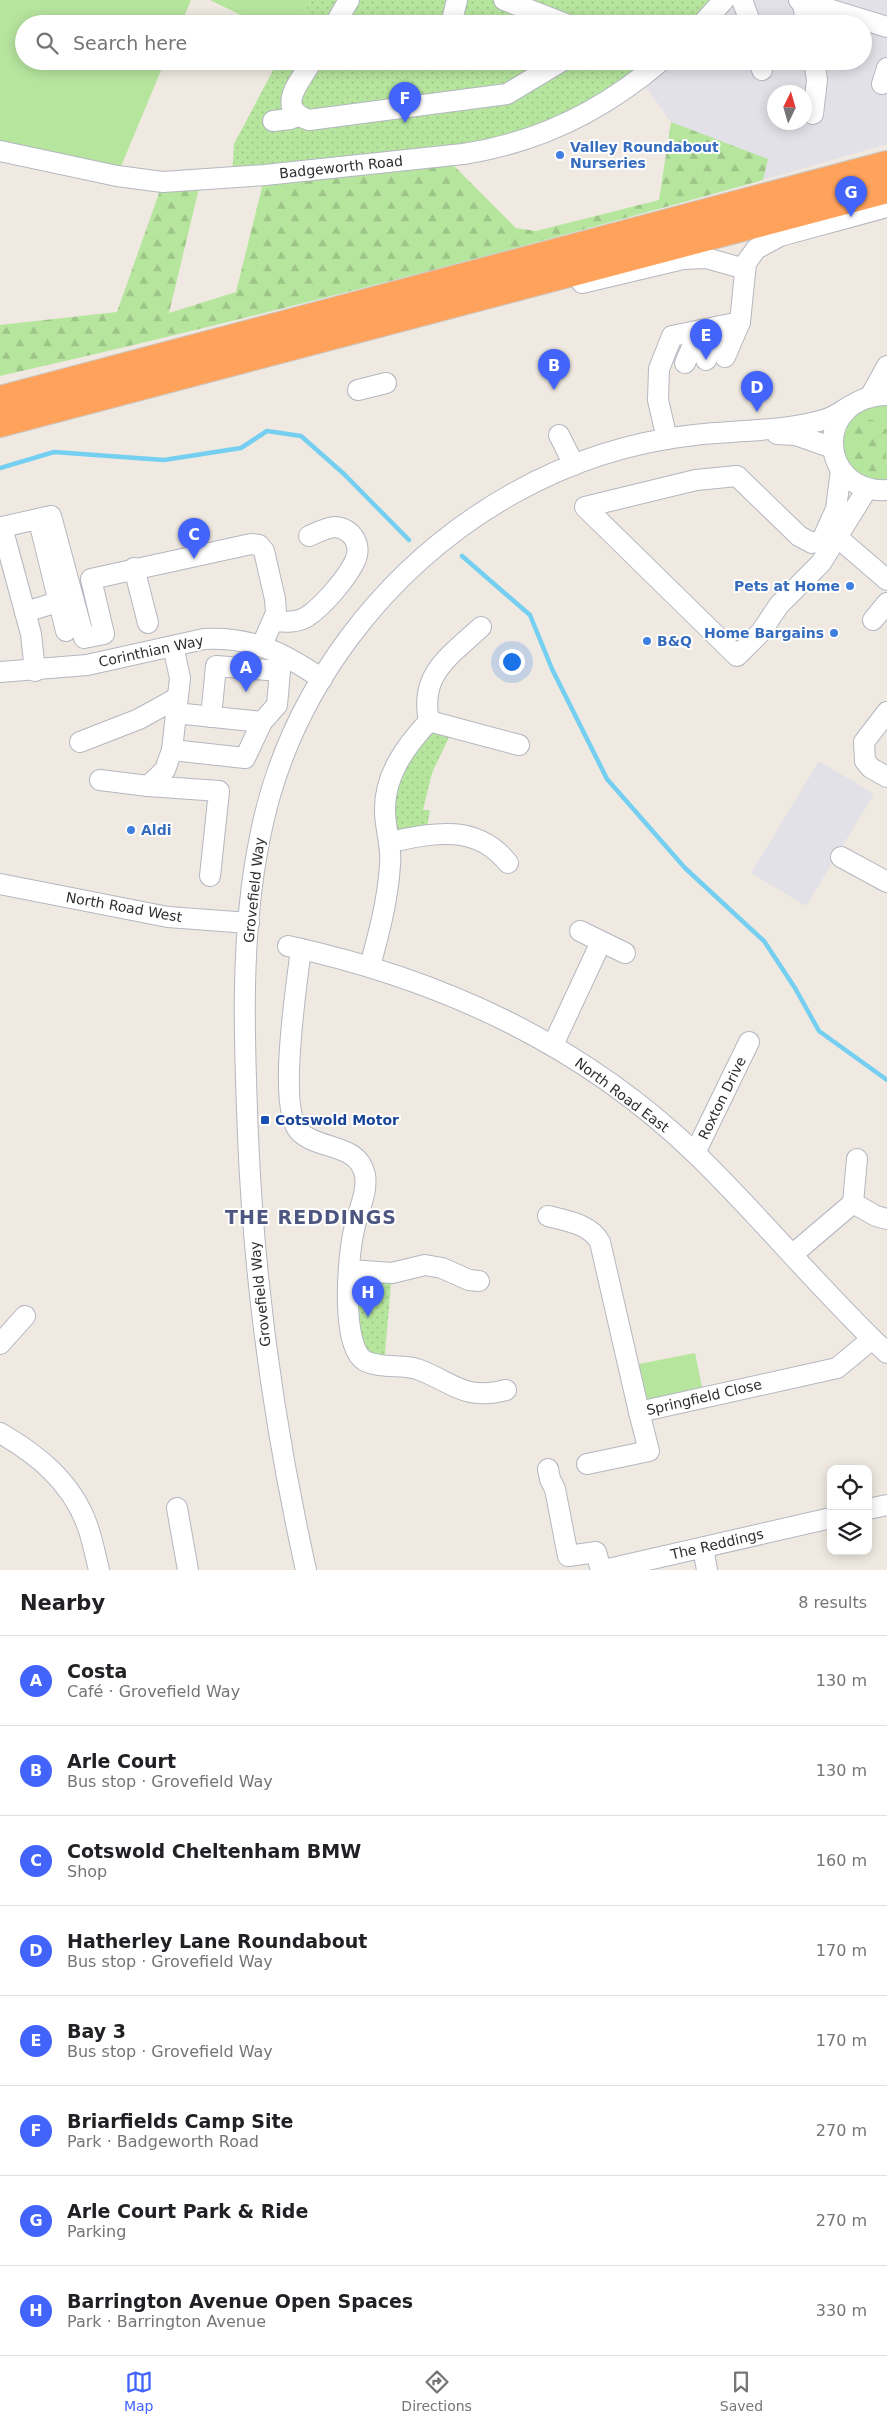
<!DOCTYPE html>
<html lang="en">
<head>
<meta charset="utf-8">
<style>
	:root { --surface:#fff; --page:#f6f6f6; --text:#202124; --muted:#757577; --line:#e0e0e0; --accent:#4264fb }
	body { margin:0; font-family:"DejaVu Sans",sans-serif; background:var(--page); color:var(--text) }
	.controls { position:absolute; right:15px; bottom:15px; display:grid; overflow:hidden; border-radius:10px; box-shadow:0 2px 12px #0003 }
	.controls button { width:45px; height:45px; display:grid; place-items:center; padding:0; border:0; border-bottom:1px solid var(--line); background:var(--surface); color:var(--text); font:25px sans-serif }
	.compass { position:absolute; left:767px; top:85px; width:45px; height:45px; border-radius:50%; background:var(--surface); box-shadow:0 2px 12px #0003; rotate:5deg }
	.you { position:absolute; left:511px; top:661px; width:18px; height:18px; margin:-12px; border:4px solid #fff; border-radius:50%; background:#1a73e8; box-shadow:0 0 0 8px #1a73e833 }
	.badge { display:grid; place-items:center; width:32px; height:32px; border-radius:50%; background:var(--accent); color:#fff; font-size:16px; font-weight:700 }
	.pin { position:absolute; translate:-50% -41px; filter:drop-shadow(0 1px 2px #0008) }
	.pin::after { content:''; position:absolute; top:26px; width:18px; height:15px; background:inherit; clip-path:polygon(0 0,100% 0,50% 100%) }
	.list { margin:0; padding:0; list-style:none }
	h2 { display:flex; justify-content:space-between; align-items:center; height:65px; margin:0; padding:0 20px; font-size:21px }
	h2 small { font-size:16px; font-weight:400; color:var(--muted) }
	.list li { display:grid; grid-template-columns:32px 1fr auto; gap:15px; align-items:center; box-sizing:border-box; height:90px; padding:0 20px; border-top:1px solid var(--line) }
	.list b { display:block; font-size:19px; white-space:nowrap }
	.list p { margin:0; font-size:16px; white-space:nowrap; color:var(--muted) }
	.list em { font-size:16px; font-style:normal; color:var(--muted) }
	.icon { flex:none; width:28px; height:28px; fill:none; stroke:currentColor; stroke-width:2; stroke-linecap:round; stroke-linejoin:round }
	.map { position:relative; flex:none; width:887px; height:1570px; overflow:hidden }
	.search { position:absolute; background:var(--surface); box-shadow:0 2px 12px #0003; left:15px; right:15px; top:15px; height:55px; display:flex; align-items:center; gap:12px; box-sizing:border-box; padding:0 18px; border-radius:28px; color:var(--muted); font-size:19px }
	.sheet { height:785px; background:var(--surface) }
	nav { display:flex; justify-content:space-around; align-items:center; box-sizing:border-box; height:70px; border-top:1px solid var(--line); background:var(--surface); font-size:14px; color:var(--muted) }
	nav a { display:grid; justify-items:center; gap:2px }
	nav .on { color:var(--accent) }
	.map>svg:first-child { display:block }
	.industrial { fill:#e3e1e8; fill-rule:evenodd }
	.grass { fill:#b6e59e }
	.forest { fill:url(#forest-firs) }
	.park { fill:url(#park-dots) }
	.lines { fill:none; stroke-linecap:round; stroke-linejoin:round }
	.stream { stroke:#75cff0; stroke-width:4.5 }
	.minor-casing { stroke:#b4b7c1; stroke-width:22 }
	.highway-casing { stroke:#c9c9c9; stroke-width:30 }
	.minor { stroke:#fff; stroke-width:20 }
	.highway { stroke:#ffa35c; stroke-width:28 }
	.shop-dot { fill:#3f7fe0; stroke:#fff; stroke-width:2 }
	.transit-dot { fill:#1a4fb4; stroke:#fff; stroke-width:2 }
	.labels { text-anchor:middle; stroke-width:4; stroke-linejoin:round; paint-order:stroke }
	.shop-label { font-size:14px; font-weight:bold; fill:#366cbe; stroke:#fff; text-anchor:start }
	.street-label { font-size:14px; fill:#2e2e2e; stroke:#fff }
	.transit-label { font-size:14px; font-weight:bold; fill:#164399; stroke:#fff; text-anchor:start }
	.district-label { font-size:19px; font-weight:bold; letter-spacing:1px; fill:#4d5680; stroke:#fff }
</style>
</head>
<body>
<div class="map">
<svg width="887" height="1570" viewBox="0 0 887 1570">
	<defs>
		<pattern id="forest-firs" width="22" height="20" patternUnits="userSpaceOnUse" patternTransform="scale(1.25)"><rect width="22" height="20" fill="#b6e59e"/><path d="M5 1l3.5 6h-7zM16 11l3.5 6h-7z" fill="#9dc588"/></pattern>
		<pattern id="park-dots" width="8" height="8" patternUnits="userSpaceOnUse" patternTransform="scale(1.25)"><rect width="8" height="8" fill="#b6e59e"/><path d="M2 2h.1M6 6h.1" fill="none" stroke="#9dc588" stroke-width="1.8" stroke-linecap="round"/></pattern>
	</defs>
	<rect width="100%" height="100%" fill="#efe9e1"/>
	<g class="industrial">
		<path d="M724,0H887V144L763,180L767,159L671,122L640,79L661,61H863V24H702ZM774,92H804V122H774Z"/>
		<path d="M819,761L874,794L806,906L751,873Z"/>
	</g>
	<g class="grass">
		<path d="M0,0H191L181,24H24V61H165L117,176L0,151Z"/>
		<path d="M210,0H311L298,24H259Z"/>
		<path d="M887,404V483L855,475C834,445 835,437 858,409Z"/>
		<path d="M695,1353L704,1397L639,1412L629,1366Z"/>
	</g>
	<g class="forest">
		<path d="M671,122L768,159L763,180C510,251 256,318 0,376V325L117,312L163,182L201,180L169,313L236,292L265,175L444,156L516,228L536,231L659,200Z"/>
		<path d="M869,419L875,421L880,429H887L885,477C878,477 872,477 866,471V463L850,461L848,450L853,448L854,443L851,437V429L856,426L862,427Z"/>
	</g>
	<g class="park">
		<path d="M311,0H724L702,24H298Z"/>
		<path d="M278,61H661L542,135L232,178L234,144Z"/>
		<path d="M429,721L453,729L432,773L423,810H430L426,834L388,832L386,793Z"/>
		<path d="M350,1270L392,1273L384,1365L362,1359Z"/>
	</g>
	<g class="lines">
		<g class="stream">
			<path d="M0,468L54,452L164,460L241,448L267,431L301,436L344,474L409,540"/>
			<path d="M462,556L530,615L552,669L607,779L685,868L764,941L795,988L819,1031L887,1080"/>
		</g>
		<g class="minor-casing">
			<g id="minor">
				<path d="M504,0L566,24"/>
				<path d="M742,0L751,24"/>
				<path d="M799,0L887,27"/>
				<path d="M802,1L807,24"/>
				<path d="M335,24L349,0"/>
				<path d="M451,24L457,0"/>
				<path d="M702,24L724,0"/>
				<path d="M312,61C300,82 274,108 309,120L507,94L562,61"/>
				<path d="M760,61L762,70"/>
				<path d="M882,84L887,68"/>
				<path d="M813,114L817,80L814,61"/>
				<path d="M273,121L290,119L297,116"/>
				<path d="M0,151L117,176L163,182L265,175L463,154C537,143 604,110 661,61"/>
				<path d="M582,283L683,259L706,258L745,269"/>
				<path d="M725,357L740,322L746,263L756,249L780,236L887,207"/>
				<path d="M706,360L721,326"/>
				<path d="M685,363L699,331"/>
				<path d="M358,390L386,383"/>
				<path d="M871,395L887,366"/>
				<path d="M887,395C811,397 819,494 887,490"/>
				<path d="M777,434L796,435L833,448"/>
				<path d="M559,435L574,465"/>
				<path d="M667,439L658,400L659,369L672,336L740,322"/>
				<path d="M841,470L836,509L822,540L812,543L799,536L737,476L696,480L585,507L737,656L761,632L779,605L821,563L867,489"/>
				<path d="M39,521L66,631"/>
				<path d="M837,537L887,580"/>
				<path d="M134,568L148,623"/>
				<path d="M25,612L58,602"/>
				<path d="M873,620L887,603"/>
				<path d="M274,621C285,622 298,623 308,616C323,606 347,578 355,561C362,545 353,529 335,527C328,527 316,533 309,536"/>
				<path d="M173,646L180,678L172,750L165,770L148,786L219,791L210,876"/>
				<path d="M35,671L31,634L2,527L51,516L84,638L104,634L91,579L251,544L259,545L264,551L275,599L276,613L262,645"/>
				<path d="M0,672L87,665L204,639C251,636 284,653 322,679"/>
				<path d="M887,712L864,742L865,761L871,768L887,777"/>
				<path d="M175,713L262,722"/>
				<path d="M429,721C419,674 450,656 481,627"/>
				<path d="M429,721L519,745"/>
				<path d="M80,742L139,719L177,698"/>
				<path d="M172,750L245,758L262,722L277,705L280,671L216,666L211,717"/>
				<path d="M100,780L148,786"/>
				<path d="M390,842C434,833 476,823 508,863"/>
				<path d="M841,857L887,882"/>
				<path d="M0,884L168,917L249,923"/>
				<path d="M580,931L625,953"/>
				<path d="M288,946C440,979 582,1044 696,1154C762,1218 820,1290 887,1353"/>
				<path d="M301,949C297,983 277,1107 299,1131C318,1151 358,1142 365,1175C368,1193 357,1213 354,1230C348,1255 340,1347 365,1361C381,1369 401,1364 417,1369C453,1382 463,1401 506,1390"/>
				<path d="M370,966C379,933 388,899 390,865C392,846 385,829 385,811C384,775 406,746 429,721"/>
				<path d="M553,1045L601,942"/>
				<path d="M695,1153L749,1042"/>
				<path d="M853,1203L876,1216L887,1219"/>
				<path d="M548,1216C567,1221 590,1224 600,1242L639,1412L837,1368L872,1339"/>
				<path d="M793,1254L853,1203L857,1159"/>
				<path d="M350,1270L392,1273L425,1265L442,1268L469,1280L479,1281"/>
				<path d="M0,1344L25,1316"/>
				<path d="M0,1433C37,1454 70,1481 86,1522C92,1537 95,1554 99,1570"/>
				<path d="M587,1464L649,1451L639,1412"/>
				<path d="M548,1469L550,1479L555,1489L568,1556L596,1552L601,1570"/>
				<path d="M177,1508L188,1570"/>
				<path d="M868,1509L887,1505"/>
				<path d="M703,1548L707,1570"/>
				<path d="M306,1570C274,1427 254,1282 248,1136C244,1037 240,934 260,837C288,692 385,566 512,494C567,463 630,442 694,435C736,430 781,432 823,420C833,418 842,411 850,406"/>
				<path d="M604,1570L831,1518"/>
			</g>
		</g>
		<g class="highway-casing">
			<g id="highway">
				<path d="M0,400L887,165"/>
				<path d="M0,423L887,189"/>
			</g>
		</g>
		<use href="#minor" class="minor"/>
		<use href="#highway" class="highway"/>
	</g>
	<g class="shop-dot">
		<circle cx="560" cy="155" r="5"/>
		<circle cx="850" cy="586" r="5"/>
		<circle cx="834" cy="633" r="5"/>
		<circle cx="647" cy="641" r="5"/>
		<circle cx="131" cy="830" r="5"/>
	</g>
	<rect class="transit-dot" x="260" y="1115" width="10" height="10" rx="2.5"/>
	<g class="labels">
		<g class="shop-label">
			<text x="570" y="152">Valley Roundabout<tspan x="570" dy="16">Nurseries</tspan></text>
			<text x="840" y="591" text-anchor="end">Pets at Home</text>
			<text x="824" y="638" text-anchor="end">Home Bargains</text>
			<text x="657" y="646">B&amp;Q</text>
			<text x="141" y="835">Aldi</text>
		</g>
		<g class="street-label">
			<text transform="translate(341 167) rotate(-6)" y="5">Badgeworth Road</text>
			<text transform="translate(151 651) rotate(-12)" y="5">Corinthian Way</text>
			<text transform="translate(254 890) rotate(-84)" y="5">Grovefield Way</text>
			<text transform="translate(124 907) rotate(10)" y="5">North Road West</text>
			<text transform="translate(622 1095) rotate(37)" y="5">North Road East</text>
			<text transform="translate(722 1098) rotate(-64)" y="5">Roxton Drive</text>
			<text transform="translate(260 1294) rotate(-96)" y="5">Grovefield Way</text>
			<text transform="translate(704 1397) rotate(-13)" y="5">Springfield Close</text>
			<text transform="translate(717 1544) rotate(-13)" y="5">The Reddings</text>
		</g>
		<g class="transit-label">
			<text x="275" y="1125">Cotswold Motor</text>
		</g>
		<g class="district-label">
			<text x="311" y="1224">THE REDDINGS</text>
		</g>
	</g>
</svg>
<div class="controls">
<button><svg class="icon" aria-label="locate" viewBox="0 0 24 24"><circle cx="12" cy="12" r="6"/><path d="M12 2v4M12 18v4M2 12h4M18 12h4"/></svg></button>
<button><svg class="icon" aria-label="layers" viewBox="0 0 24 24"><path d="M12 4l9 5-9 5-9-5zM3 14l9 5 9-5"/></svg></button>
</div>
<svg class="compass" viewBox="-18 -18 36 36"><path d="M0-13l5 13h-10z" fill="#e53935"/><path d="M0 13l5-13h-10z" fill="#757577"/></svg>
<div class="you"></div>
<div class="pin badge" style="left:246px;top:692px">A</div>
<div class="pin badge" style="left:554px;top:390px">B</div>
<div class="pin badge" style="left:194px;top:559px">C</div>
<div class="pin badge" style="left:757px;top:412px">D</div>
<div class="pin badge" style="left:706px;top:360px">E</div>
<div class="pin badge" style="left:405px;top:123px">F</div>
<div class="pin badge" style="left:851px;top:217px">G</div>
<div class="pin badge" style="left:368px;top:1317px">H</div>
<div class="search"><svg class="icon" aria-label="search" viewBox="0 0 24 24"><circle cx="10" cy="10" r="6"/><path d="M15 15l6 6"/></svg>Search here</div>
</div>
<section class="sheet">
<h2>Nearby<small>8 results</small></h2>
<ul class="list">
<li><span class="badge">A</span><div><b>Costa</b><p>Café · Grovefield Way</p></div><em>130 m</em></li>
<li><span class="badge">B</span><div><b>Arle Court</b><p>Bus stop · Grovefield Way</p></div><em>130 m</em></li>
<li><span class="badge">C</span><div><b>Cotswold Cheltenham BMW</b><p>Shop</p></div><em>160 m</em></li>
<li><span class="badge">D</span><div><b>Hatherley Lane Roundabout</b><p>Bus stop · Grovefield Way</p></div><em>170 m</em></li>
<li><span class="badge">E</span><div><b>Bay 3</b><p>Bus stop · Grovefield Way</p></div><em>170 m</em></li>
<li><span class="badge">F</span><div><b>Briarfields Camp Site</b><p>Park · Badgeworth Road</p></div><em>270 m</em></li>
<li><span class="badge">G</span><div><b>Arle Court Park &amp; Ride</b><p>Parking</p></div><em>270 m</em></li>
<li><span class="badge">H</span><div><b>Barrington Avenue Open Spaces</b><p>Park · Barrington Avenue</p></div><em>330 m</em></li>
</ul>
</section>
<nav>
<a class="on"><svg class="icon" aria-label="map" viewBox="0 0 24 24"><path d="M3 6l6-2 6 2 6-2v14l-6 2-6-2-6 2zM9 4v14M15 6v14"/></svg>Map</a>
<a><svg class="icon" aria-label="directions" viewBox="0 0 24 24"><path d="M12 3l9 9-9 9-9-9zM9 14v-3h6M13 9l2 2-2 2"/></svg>Directions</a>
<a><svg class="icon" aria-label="saved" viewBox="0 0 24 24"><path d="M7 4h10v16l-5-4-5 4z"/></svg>Saved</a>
</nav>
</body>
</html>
